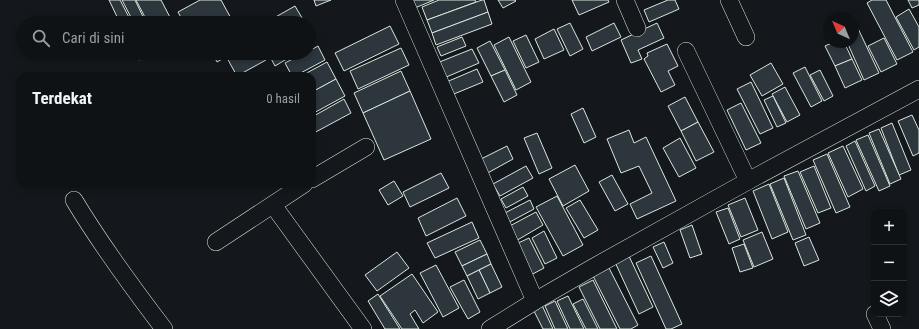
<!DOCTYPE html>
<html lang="id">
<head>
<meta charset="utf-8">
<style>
	:root { --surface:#0f1215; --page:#181b1e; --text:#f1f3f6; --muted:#9b9ea0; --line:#2f3234 }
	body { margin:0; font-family:"Roboto Condensed",sans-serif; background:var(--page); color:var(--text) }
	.controls { position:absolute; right:12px; bottom:12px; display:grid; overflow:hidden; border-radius:8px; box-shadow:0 2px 6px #0003 }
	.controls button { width:36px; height:36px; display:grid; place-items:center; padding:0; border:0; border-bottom:1px solid var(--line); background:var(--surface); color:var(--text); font:20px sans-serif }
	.compass { position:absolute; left:823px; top:12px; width:36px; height:36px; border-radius:50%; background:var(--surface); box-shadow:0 2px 6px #0003; rotate:316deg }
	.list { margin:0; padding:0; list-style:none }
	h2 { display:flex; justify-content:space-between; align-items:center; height:52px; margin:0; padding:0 16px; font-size:17px }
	h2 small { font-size:13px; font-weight:400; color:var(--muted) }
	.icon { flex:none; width:22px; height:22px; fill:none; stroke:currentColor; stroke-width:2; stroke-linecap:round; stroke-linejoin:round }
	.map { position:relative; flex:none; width:919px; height:329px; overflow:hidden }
	.search { position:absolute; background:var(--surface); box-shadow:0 2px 6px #0003; left:16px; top:16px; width:300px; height:44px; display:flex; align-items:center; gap:10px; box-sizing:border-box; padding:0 14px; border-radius:22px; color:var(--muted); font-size:15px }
	.panel { position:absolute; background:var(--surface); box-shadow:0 2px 6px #0003; left:16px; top:72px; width:300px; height:116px; border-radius:12px }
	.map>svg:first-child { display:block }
	.building { fill:#2c363c; stroke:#d8e6dc }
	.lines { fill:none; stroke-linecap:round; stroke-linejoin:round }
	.minor-casing { stroke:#d8e6dc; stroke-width:18 }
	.minor { stroke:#14181c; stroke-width:17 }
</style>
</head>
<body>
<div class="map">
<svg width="919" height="329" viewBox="0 0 919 329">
	<rect width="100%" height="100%" fill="#14181c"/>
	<g class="building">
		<path d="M109,0H120L132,23H120Z"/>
		<path d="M122,0H135L146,23H134Z"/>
		<path d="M136,0H161L173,23H148Z"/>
		<path d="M200,0H221L233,22L184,23L178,12Z"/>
		<path d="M314,0H331L316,6Z"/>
		<path d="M406,0H434L410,10Z"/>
		<path d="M439,0H475L476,2L427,20L422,7Z"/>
		<path d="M482,0H484L488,12L432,33L427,20Z"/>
		<path d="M498,0H515L516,1L503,8Z"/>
		<path d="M572,0H608L609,2L579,15Z"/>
		<path d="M668,0H675L679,9L649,22L644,10Z"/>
		<path d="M872,0H886L913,52L897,60L867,3Z"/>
		<path d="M908,0H919V5L912,8Z"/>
		<path d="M295,6L305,23H265Z"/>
		<path d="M909,9L919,27V47L914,50L896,17Z"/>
		<path d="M488,12L492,24L436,45L432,33Z"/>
		<path d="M855,22L879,73L864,80L847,42H853V23Z"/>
		<path d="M570,23L583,49L570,56L557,29Z"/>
		<path d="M614,23L621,37L592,51L586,37Z"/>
		<path d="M657,23L664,38L638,50L642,59L631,63L621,40Z"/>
		<path d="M390,26L399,44L344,71L335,53Z"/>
		<path d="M554,29L564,50L544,59L535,39Z"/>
		<path d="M309,32L315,43L309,46Z"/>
		<path d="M526,35L539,62L526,68L513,41Z"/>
		<path d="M462,37L466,46L441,56L437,47Z"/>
		<path d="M509,37L531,82L516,90L494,45Z"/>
		<path d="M884,38L897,64L881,72L868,46Z"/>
		<path d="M490,41L505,70L491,76L477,48Z"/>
		<path d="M834,42H844L852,59L835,66L825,46Z"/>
		<path d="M667,44L678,66L668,71L675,85L661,92L644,59L648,56L647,53Z"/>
		<path d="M318,46L325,60L295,76H292L285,63L304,53H309V51Z"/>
		<path d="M401,48L409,65L358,89L350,71Z"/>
		<path d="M472,49L479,63L444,78L437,63Z"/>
		<path d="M136,53H154L139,60Z"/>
		<path d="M212,53H233L217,62Z"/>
		<path d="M236,53H262L266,60L237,76L227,58Z"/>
		<path d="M268,53H297L275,66Z"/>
		<path d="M852,59L862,80L845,88L835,66Z"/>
		<path d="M327,62L336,79L312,92V76H301Z"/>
		<path d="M771,63L783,84L762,96L750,75Z"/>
		<path d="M805,67L822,101L811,107L793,73Z"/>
		<path d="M477,69L483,82L449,96L444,83Z"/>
		<path d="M505,70L517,95L504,102L491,76Z"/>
		<path d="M820,70L833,96L824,101L810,75Z"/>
		<path d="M401,71L410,91L363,113L354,93Z"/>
		<path d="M336,79L345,96L312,114V92Z"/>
		<path d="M751,82L773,128L760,134L737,89Z"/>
		<path d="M785,87L800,115L787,122L772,94Z"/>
		<path d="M410,91L431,139L384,160L363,113Z"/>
		<path d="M773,96L786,123L777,127L764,100Z"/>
		<path d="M685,97L698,122L681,131L668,106Z"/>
		<path d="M344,99L351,113L312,134V117Z"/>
		<path d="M741,103L761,143L746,150L727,110Z"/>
		<path d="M583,108L596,137L584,143L571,114Z"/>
		<path d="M912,115L919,130V153L913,156L898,121Z"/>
		<path d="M698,122L714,152L696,161L681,131Z"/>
		<path d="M892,123L911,170L899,175L881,128Z"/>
		<path d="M879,129L901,179L890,184L869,133Z"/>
		<path d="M629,130L634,143L646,137L676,201L637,219L630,204L652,193L639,166L621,173L607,139Z"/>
		<path d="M537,133L552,168L539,174L524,138Z"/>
		<path d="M868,135L890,186L879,191L856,140Z"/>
		<path d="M680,138L696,168L679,177L663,148Z"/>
		<path d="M855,141L875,186L866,191L846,146Z"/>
		<path d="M507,146L513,159L484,175L477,161Z"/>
		<path d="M843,146L863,189L848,197L828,153Z"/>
		<path d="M827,154L850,207L836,213L813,160Z"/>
		<path d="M575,165L589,191L563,206L549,179Z"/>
		<path d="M526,166L533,178L500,196L493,184Z"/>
		<path d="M814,166L831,208L818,213L800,172Z"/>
		<path d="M798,171L820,223L806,229L784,176Z"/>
		<path d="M441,173L449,188L410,207L403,192Z"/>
		<path d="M612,175L628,204L615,211L599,182Z"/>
		<path d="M784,178L806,235L793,240L770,184Z"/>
		<path d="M394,181L403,196L388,205L379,190Z"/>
		<path d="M769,184L788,232L772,239L753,191Z"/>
		<path d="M523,187L528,196L506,208L501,199Z"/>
		<path d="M557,196L583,245L563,256L536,207Z"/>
		<path d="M457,198L466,216L426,236L418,218Z"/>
		<path d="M745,198L758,230L741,237L728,205Z"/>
		<path d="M530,200L534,209L506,224L501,215Z"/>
		<path d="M580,200L598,230L584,238L566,208Z"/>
		<path d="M728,208L740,239L729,244L716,212Z"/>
		<path d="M536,212L543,225L514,242L506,228Z"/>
		<path d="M472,222L479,238L435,258L427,243Z"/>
		<path d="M692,225L702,254L690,258L680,230Z"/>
		<path d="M544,231L557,258L545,264L532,238Z"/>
		<path d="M762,232L773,259L754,267L743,240Z"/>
		<path d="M809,237L819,260L804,266L795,243Z"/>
		<path d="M529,238L544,268L529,276L514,245Z"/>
		<path d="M480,240L487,254L462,266L455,252Z"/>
		<path d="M664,242L673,263L663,268L653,247Z"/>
		<path d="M744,244L753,268L740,272L732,248Z"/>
		<path d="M397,252L409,268L377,291L365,275Z"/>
		<path d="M487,254L491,264L467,276L462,266Z"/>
		<path d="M628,254L653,307L639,314L614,260Z"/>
		<path d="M651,256L682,324L671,329H666L636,263Z"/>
		<path d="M491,264L502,287L490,293L479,270Z"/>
		<path d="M436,265L459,308L443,317L420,273Z"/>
		<path d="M609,268L638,325L631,329H620L593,276Z"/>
		<path d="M479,270L490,293L478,299L467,276Z"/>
		<path d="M412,274L438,312L423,323L415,310L410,314L419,329H402L380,296Z"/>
		<path d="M464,280L480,312L468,319L450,287Z"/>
		<path d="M593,280L617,329H600L579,287Z"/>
		<path d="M378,294L400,329H385L368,301Z"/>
		<path d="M568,296L584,329H570L557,301Z"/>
		<path d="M583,299L598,329H586L573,304Z"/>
		<path d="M540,301L553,329H543L531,305Z"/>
		<path d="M555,301L568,329H555L545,306Z"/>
	</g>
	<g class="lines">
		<g class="minor-casing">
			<g id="minor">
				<path d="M404,0L535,301"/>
				<path d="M625,0L637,28"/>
				<path d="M729,0L746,37"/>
				<path d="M686,51L748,181"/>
				<path d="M312,179L366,147"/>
				<path d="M74,200C101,245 132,287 164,329"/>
				<path d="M273,205L363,329"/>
				<path d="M216,242L304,184"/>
				<path d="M875,314L882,329"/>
				<path d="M490,329L535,301L592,268L748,181L919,89"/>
			</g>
		</g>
		<use href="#minor" class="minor"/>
	</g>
</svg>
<div class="controls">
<button>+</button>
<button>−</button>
<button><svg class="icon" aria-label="layers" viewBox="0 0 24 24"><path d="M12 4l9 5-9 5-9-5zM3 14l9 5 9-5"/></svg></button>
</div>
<svg class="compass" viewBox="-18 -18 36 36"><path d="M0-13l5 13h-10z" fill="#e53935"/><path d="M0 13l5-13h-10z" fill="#9b9ea0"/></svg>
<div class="search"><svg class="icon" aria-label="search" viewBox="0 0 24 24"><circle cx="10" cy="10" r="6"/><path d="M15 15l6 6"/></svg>Cari di sini</div>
<section class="panel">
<h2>Terdekat<small>0 hasil</small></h2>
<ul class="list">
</ul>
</section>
</div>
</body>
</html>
